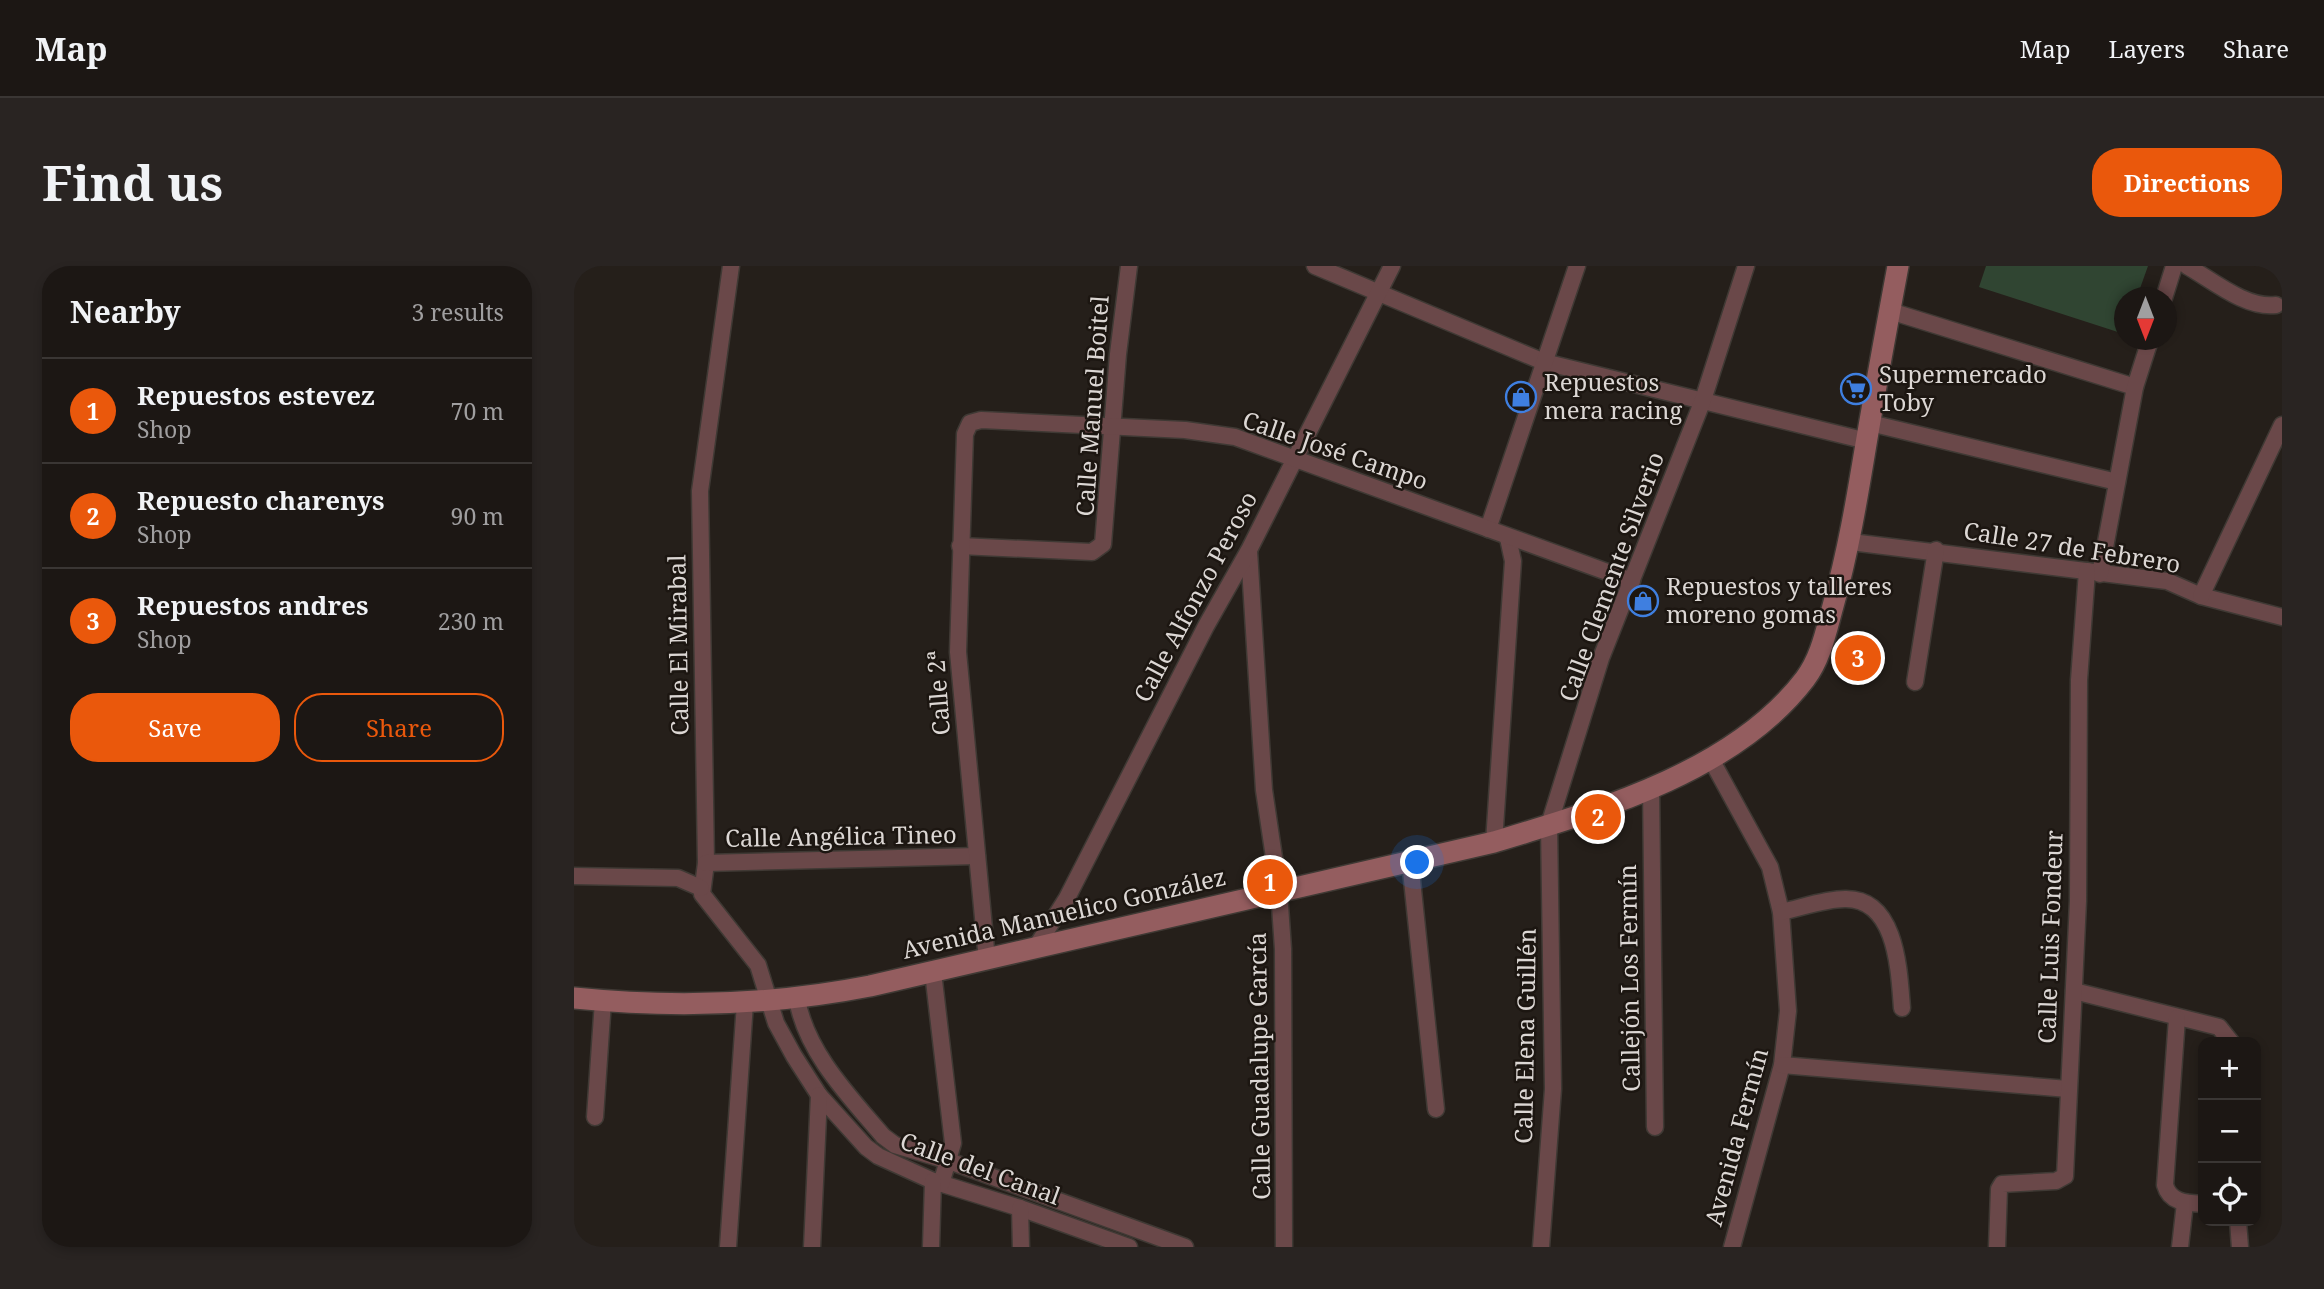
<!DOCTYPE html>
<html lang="en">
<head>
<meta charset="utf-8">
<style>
	:root { --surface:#1c1714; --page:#292422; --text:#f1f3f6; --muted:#a09fa0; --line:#3a3634; --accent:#ea580c }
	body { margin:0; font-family:"Noto Serif",serif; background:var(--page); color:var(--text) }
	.controls { position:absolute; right:21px; bottom:21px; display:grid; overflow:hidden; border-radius:14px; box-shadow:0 4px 10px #0003 }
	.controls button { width:63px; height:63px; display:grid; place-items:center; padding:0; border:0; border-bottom:2px solid var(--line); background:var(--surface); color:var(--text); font:35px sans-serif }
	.compass { position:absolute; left:1540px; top:21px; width:63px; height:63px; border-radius:50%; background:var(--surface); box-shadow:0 4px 10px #0003; rotate:180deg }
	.you { position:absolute; left:844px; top:597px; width:24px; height:24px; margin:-18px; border:5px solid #fff; border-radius:50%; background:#1a73e8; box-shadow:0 0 0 10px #1a73e833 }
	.badge { display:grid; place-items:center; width:46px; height:46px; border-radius:50%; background:var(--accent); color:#fff; font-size:23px; font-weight:700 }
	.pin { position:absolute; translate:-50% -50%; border:4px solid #fff; box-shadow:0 2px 7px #0006 }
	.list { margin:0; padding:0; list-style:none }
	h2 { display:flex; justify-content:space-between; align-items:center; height:91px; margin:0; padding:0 28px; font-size:30px }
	h2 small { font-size:23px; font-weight:400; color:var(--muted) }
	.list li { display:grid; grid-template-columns:46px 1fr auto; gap:21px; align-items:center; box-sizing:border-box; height:105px; padding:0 28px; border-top:2px solid var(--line) }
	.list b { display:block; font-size:26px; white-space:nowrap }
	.list p { margin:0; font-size:23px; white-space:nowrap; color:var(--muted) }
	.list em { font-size:23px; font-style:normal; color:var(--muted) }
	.actions { display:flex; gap:14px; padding:21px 28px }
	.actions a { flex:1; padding:16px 0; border:2px solid var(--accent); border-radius:28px; text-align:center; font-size:24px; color:var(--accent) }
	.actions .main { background:var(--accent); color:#fff }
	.icon { flex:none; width:38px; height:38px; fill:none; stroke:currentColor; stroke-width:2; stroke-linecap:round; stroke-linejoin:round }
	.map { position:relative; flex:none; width:1708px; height:981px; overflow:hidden; border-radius:28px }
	header { display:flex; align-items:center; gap:42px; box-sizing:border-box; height:98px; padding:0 35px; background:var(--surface); border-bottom:2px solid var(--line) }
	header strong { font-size:33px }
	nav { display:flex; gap:38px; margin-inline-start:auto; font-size:24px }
	.intro { display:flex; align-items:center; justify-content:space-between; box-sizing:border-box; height:168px; padding:0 42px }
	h1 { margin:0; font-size:49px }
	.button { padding:18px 32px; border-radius:28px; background:var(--accent); color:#fff; font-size:24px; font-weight:700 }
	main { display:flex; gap:42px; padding:0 42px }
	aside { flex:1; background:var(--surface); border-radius:28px; box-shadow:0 4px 10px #0003 }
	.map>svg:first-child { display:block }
	.green { fill:#304532 }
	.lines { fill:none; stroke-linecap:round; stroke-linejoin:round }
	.street-casing { stroke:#3f3934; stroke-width:19 }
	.secondary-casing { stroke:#3f3934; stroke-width:24 }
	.street { stroke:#6a4849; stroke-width:16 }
	.secondary { stroke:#945d5f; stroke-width:21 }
	.labels { text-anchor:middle; stroke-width:5; stroke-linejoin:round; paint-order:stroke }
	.poi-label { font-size:24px; fill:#dcd7d4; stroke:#1c1611; text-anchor:start }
	.street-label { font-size:24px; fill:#dcd7d4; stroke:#1c1611 }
</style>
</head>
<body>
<header>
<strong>Map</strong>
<nav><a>Map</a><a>Layers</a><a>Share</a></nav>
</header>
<div class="intro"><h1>Find us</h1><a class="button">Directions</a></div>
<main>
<aside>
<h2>Nearby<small>3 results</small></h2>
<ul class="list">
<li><span class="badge">1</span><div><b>Repuestos estevez</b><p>Shop</p></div><em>70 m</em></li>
<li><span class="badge">2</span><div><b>Repuesto charenys</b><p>Shop</p></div><em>90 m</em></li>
<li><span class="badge">3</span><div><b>Repuestos andres</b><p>Shop</p></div><em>230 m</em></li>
</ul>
<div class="actions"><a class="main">Save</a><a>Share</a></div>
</aside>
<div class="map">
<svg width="1708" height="981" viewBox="0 0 1708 981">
	<rect width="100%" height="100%" fill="#251f1a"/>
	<path class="green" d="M1412,0H1574L1563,31L1550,32V68L1405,21Z"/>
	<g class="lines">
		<g class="street-casing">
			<g id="street">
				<path d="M157,0L126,225L132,597L128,628L184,699L202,757L220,790L245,829L292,881L304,890L359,915L446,942L555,981"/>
				<path d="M741,0L970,96L1293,175"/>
				<path d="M1613,0C1638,14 1672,43 1702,39"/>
				<path d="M1590,32L1600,0"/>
				<path d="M1316,45L1561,121"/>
				<path d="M1296,157L1543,216"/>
				<path d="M914,263L1003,0"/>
				<path d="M1277,276L1593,315L1627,330L1708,351"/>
				<path d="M386,280L518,286L529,278L544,88L555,0"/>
				<path d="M675,285L690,524L705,625L709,683L710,981"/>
				<path d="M1526,308L1561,121L1576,74"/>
				<path d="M1627,330L1708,159"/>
				<path d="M1341,416L1362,284"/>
				<path d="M1138,495L1196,601L1207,646L1214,745L1208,799L1158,981"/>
				<path d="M1077,520L1081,861"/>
				<path d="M920,576L939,295L934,272"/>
				<path d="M836,595L862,843"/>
				<path d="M132,597L403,590"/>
				<path d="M0,610L104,612L127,622"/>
				<path d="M1207,646C1227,642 1250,633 1271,633C1323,632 1325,705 1328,742"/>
				<path d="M462,681L493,632L632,360L675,284L818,0"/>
				<path d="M413,694L384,386L391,168L396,157L407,154L611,164L661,171L1058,315"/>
				<path d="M359,706L379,877L367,918"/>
				<path d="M1500,725L1645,761L1657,776"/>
				<path d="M223,733C232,786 275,830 309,870L321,879L375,895L611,981"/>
				<path d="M1603,752L1591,919C1596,937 1613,937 1629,938"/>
				<path d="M1208,799L1494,823"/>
				<path d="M21,851L29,735"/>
				<path d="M446,942L447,981"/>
				<path d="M1664,955L1666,981"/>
				<path d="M154,981L171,737"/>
				<path d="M238,981L245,829"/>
				<path d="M357,981L359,915"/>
				<path d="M967,981L979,823L975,559L1027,392L1129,134L1172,0"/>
				<path d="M1423,981L1425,923L1428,918L1482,915L1491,910L1504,635L1505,414L1513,305"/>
				<path d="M1606,981L1611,937"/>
			</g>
		</g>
		<g class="secondary-casing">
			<path id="secondary" d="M0,732C99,742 199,739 296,720L920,576C1026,544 1161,505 1231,413C1247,392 1252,365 1259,340C1274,286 1283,233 1292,178C1302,119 1313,59 1324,0"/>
		</g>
		<use href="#street" class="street"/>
		<use href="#secondary" class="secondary"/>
	</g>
	<defs>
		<g id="supermarket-ring" transform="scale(1.575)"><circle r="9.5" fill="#1c1611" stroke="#3f7fe0" stroke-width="1.5"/><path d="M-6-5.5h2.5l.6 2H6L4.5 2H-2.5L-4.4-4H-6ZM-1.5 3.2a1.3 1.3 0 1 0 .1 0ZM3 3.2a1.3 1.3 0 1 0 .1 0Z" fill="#3f7fe0"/></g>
		<g id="shop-ring" transform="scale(1.575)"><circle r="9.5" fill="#1c1611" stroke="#3f7fe0" stroke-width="1.5"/><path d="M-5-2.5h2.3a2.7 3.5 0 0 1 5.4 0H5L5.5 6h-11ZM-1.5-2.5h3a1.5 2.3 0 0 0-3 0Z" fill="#3f7fe0"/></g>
	</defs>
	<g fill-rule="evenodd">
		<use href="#supermarket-ring" x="1282" y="123"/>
		<use href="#shop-ring" x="947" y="131"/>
		<use href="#shop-ring" x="1069" y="335"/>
	</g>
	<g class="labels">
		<g class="poi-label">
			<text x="1305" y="117">Supermercado<tspan x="1305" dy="28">Toby</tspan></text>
			<text x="970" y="125">Repuestos<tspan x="970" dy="28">mera racing</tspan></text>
			<text x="1092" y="329">Repuestos y talleres<tspan x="1092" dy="28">moreno gomas</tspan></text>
		</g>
		<g class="street-label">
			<text transform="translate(519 140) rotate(-86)" y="8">Calle Manuel Boitel</text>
			<text transform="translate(761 185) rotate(19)" y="8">Calle José Campo</text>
			<text transform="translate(1498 282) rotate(9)" y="8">Calle 27 de Febrero</text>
			<text transform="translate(1038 311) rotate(-70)" y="8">Calle Clemente Silverio</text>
			<text transform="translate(622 331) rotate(-62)" y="8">Calle Alfonzo Peroso</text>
			<text transform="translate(105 379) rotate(-91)" y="8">Calle El Mirabal</text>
			<text transform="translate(365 427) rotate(-94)" y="8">Calle 2ª</text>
			<text transform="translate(267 571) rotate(-1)" y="8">Calle Angélica Tineo</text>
			<text transform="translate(490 648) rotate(-13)" y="8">Avenida Manuelico González</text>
			<text transform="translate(1477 671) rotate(-88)" y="8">Calle Luis Fondeur</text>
			<text transform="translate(1056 712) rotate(-91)" y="8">Callejón Los Fermín</text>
			<text transform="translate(952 770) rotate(-89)" y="8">Calle Elena Guillén</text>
			<text transform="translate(686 800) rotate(-91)" y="8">Calle Guadalupe García</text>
			<text transform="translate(1163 871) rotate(-75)" y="8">Avenida Fermín</text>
			<text transform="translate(406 903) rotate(20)" y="8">Calle del Canal</text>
		</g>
	</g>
</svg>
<div class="controls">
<button>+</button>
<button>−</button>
<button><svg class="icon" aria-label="locate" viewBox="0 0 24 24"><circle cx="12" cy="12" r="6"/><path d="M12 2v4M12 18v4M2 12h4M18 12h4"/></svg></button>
</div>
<svg class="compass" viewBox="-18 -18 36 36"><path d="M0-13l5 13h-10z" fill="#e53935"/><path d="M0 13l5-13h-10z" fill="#a09fa0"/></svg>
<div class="you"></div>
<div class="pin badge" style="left:696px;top:616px">1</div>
<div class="pin badge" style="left:1024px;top:551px">2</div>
<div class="pin badge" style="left:1284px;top:392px">3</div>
</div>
</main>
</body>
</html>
